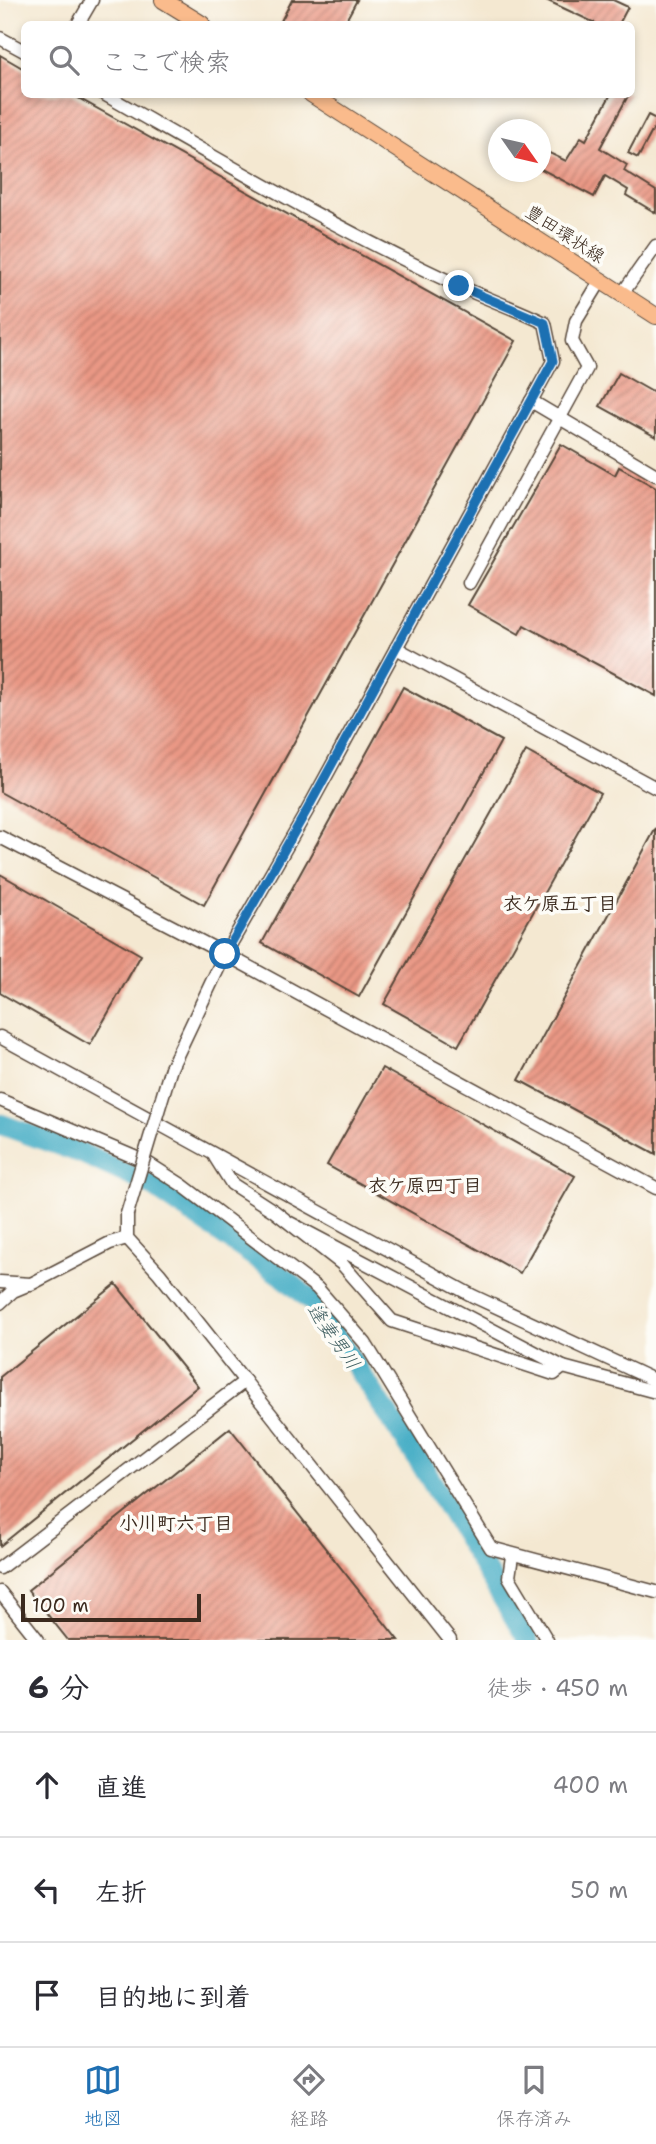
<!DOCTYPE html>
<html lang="ja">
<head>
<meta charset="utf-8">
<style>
	:root { --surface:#fff; --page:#f2f2f3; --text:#2b2b33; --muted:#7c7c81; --line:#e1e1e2; --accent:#1f6fb2 }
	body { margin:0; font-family:"Shantell Sans","Klee One",sans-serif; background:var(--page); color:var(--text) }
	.compass { position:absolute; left:488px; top:119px; width:63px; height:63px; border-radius:50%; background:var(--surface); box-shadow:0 4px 10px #0003; rotate:124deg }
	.scale { position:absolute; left:21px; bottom:18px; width:180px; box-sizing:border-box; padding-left:7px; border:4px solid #3b2a1e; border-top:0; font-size:19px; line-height:24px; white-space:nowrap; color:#3b2a1e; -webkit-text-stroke:5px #fdfcf7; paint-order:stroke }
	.stop { position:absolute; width:21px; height:21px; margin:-16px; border:5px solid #1f6fb2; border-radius:50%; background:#fff }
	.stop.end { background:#1f6fb2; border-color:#fff; box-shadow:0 2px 7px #0008 }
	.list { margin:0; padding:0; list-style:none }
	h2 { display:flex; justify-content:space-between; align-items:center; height:91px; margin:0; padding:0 28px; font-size:30px }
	h2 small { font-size:23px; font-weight:400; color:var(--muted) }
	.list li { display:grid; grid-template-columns:46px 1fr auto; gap:21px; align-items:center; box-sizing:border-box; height:105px; padding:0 28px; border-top:2px solid var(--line) }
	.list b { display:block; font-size:26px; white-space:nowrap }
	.list em { font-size:23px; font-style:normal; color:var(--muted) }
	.icon { flex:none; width:38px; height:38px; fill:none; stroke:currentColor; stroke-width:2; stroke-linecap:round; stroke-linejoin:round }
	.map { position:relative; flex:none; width:656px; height:1640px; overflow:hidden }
	.search { position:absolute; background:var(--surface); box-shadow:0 4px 10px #0003; left:21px; right:21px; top:21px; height:77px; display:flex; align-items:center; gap:18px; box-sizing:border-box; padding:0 24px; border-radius:10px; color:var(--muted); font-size:26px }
	.sheet { height:406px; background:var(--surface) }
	nav { display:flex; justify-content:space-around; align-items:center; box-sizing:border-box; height:98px; border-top:2px solid var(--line); background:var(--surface); font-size:19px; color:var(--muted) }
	nav a { display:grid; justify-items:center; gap:4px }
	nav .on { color:var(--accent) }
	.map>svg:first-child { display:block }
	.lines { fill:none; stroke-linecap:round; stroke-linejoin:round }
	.river { stroke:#47aec6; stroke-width:21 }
	.building { fill:url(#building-hatch) }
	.minor-casing { stroke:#574639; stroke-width:15 }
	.major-casing { stroke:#574639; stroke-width:18 }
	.minor { stroke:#fff; stroke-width:12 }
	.major { stroke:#fabb8c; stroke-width:16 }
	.minor-bridge-casing { stroke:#574639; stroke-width:15; stroke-linecap:butt }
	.minor-bridge { stroke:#fff; stroke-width:12 }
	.route { stroke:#1f6fb2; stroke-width:9 }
	.labels { text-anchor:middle; stroke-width:7; stroke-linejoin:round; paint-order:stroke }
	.street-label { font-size:18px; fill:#3b2a1e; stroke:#fdfcf7 }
	.neighbourhood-label { font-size:19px; font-weight:bold; fill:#3b2a1e; stroke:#fdfcf7 }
	.water-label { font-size:19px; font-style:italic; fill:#405f61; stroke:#fdfcf7 }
</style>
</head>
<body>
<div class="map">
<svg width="656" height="1640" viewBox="0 0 656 1640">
	<defs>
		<pattern id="building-hatch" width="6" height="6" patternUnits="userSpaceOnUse" patternTransform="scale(1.75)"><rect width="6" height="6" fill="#ea9885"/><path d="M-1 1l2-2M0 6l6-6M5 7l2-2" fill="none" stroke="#bf7c6c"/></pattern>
	</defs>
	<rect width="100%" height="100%" fill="#fdfcf7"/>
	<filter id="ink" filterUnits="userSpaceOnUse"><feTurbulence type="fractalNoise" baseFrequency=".0143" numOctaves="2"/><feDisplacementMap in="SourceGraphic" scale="14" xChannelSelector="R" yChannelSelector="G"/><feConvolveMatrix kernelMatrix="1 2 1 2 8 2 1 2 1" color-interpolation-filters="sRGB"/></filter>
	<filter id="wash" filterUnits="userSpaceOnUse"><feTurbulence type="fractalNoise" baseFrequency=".00686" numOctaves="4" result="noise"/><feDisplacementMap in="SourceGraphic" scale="28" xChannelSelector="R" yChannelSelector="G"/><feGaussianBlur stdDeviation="1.57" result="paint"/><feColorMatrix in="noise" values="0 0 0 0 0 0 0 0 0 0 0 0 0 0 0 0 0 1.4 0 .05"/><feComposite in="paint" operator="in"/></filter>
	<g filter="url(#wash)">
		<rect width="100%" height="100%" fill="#f4e8d1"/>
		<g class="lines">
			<path class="river" d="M0,1124L81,1153L151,1185L285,1278L312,1301L421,1464L528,1640"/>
		</g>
		<g id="blocks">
			<g class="building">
				<path d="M292,0H357L344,24H288L281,21Z"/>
				<path d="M546,0H613L628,7L619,24H597Z"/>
				<path d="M0,55L24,69V94H71L516,341L204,905L0,792Z"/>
				<path d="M611,94H629L600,148L627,165L624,171L656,191V213L626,195L628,190L605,176L594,197L541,169V149L566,161L581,137L586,140Z"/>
				<path d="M648,115L656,119V124L638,158L628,153Z"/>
				<path d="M619,373L656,394V437L600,406Z"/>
				<path d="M561,444L615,475L619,467L656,488V696L524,625L519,634L468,605Z"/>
				<path d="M403,687L501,741L359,997L262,943Z"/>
				<path d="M526,751L600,793L458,1046L384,1004Z"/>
				<path d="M656,828V1154L519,1080Z"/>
				<path d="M0,874L141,955L90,1045L0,993Z"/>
				<path d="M382,1068L575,1176L520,1273L327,1165Z"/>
				<path d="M116,1284L198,1386L0,1546V1377Z"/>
				<path d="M230,1428L398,1640H68L28,1590Z"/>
			</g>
		</g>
	</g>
	<g filter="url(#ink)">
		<use href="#blocks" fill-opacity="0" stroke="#574639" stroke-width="2"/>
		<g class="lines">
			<g class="minor-casing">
				<g id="minor">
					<path d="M78,24L92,0"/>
					<path d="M0,38L24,51"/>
					<path d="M104,94C220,160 336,229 457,285C485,298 516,309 545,323L553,361L307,811L225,954L171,1068"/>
					<path d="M622,294L656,246"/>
					<path d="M531,401L656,475"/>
					<path d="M469,583L587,368L572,341L576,321L601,280"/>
					<path d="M396,648L656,788"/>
					<path d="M0,837L225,954L656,1188"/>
					<path d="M0,1037L473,1296L656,1381"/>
					<path d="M0,1100L146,1162L182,1185L317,1288L365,1343L491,1548L656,1592"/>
					<path d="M215,1157L232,1184L274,1211L342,1264L392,1321L554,1374L563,1367L288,1222"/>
					<path d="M127,1214V1238L159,1273L450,1640"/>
					<path d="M0,1282L31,1284L110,1243L127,1238"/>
					<path d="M0,1303L13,1291L25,1286"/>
					<path d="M563,1367L656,1392"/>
					<path d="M512,1556L509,1577L547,1640"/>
					<path d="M0,1568L245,1381"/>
					<path d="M0,1592L38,1640"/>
				</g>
			</g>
			<g class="major-casing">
				<g id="major">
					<path d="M163,0L202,24"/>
					<path d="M311,94L656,316"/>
				</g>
			</g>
			<use href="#minor" class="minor"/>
			<use href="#major" class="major"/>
			<g class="minor-bridge-casing">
				<path id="minor-bridge" d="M127,1214L171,1068"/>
			</g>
			<use href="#minor-bridge" class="minor-bridge"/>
		</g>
	</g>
	<g class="lines" filter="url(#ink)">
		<path class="route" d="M225,954L307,810L553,361L545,323L459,286"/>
	</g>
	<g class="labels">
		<g class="street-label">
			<text transform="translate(565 234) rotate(33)" y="6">豊田環状線</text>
		</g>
		<g class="neighbourhood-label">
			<text x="560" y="910">衣ケ原五丁目</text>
			<text x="425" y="1192">衣ケ原四丁目</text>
			<text x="176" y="1530">小川町六丁目</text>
		</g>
		<g class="water-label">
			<text transform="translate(334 1336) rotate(55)" y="7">逢妻男川</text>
		</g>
	</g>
</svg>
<svg class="compass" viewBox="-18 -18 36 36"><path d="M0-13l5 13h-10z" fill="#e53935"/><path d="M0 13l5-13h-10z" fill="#7c7c81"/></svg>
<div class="scale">100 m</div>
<div class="stop" style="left:225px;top:954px"></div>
<div class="stop end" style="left:459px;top:286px"></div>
<div class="search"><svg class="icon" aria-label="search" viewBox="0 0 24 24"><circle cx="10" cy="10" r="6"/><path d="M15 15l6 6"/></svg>ここで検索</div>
</div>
<section class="sheet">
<h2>6 分<small>徒歩 · 450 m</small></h2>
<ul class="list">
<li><svg class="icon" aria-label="ahead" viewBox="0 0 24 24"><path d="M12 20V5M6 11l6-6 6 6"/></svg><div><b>直進</b></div><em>400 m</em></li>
<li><svg class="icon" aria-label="left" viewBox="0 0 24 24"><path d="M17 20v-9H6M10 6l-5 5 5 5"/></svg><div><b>左折</b></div><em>50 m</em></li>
<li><svg class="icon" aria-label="arrive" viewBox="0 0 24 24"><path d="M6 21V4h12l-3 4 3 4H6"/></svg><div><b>目的地に到着</b></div></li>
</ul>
</section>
<nav>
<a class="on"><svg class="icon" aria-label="map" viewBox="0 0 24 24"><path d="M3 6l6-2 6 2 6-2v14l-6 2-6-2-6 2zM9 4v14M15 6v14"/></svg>地図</a>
<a><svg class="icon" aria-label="directions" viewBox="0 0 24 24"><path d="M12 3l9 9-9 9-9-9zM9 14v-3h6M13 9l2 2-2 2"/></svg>経路</a>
<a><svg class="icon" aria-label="saved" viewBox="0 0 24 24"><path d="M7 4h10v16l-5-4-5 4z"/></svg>保存済み</a>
</nav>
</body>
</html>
